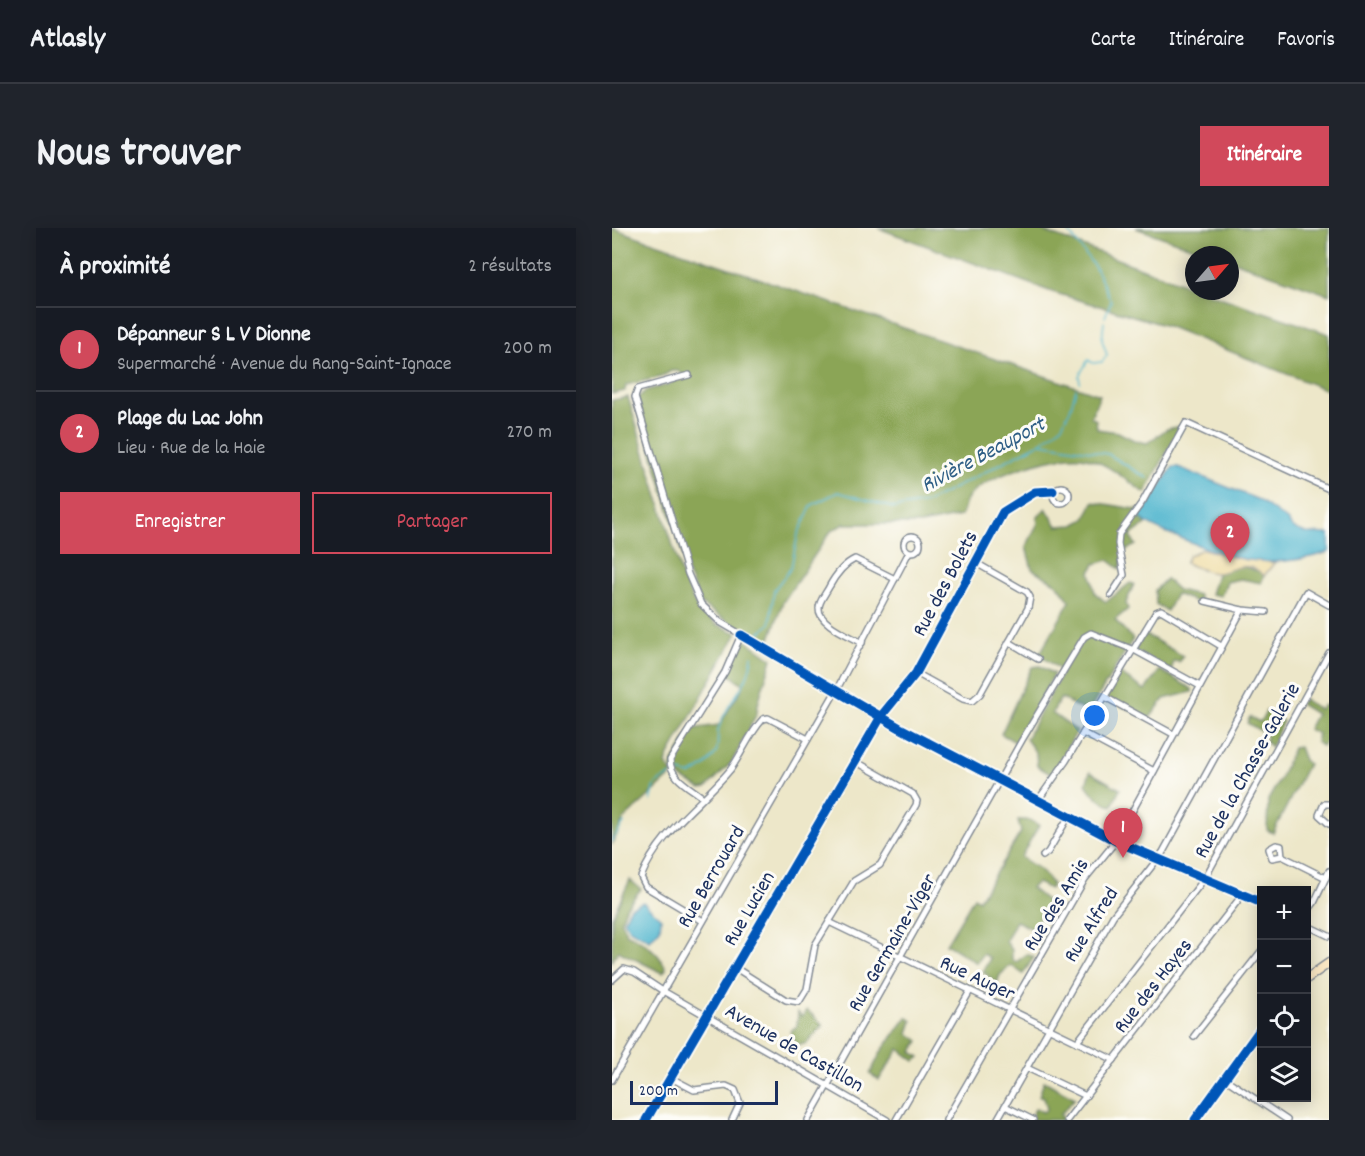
<!DOCTYPE html>
<html lang="fr">
<head>
<meta charset="utf-8">
<style>
	:root { --surface:#171b24; --page:#20242c; --text:#f1f3f6; --muted:#9ea1a6; --line:#363941; --accent:#d1495b }
	body { margin:0; font-family:Dekko,sans-serif; background:var(--page); color:var(--text) }
	.controls { position:absolute; right:18px; bottom:18px; display:grid; overflow:hidden; border-radius:0px; box-shadow:0 3px 15px #0003 }
	.controls button { width:54px; height:54px; display:grid; place-items:center; padding:0; border:0; border-bottom:2px solid var(--line); background:var(--surface); color:var(--text); font:30px sans-serif }
	.compass { position:absolute; left:573px; top:18px; width:54px; height:54px; border-radius:50%; background:var(--surface); box-shadow:0 3px 15px #0003; rotate:62deg }
	.scale { position:absolute; left:18px; bottom:15px; width:148px; box-sizing:border-box; padding-left:6px; border:3px solid #1b2f5e; border-top:0; font-size:16px; line-height:21px; white-space:nowrap; color:#1b2f5e; -webkit-text-stroke:4px #fdfcf7; paint-order:stroke }
	.you { position:absolute; left:483px; top:488px; width:21px; height:21px; margin:-15px; border:4px solid #fff; border-radius:50%; background:#1a73e8; box-shadow:0 0 0 9px #1a73e833 }
	.badge { display:grid; place-items:center; width:39px; height:39px; border-radius:50%; background:var(--accent); color:#fff; font-size:20px; font-weight:700 }
	.pin { position:absolute; translate:-50% -50px; filter:drop-shadow(0 2px 3px #0008) }
	.pin::after { content:''; position:absolute; top:32px; width:21px; height:18px; background:inherit; clip-path:polygon(0 0,100% 0,50% 100%) }
	.list { margin:0; padding:0; list-style:none }
	h2 { display:flex; justify-content:space-between; align-items:center; height:78px; margin:0; padding:0 24px; font-size:26px }
	h2 small { font-size:20px; font-weight:400; color:var(--muted) }
	.list li { display:grid; grid-template-columns:39px 1fr auto; gap:18px; align-items:center; box-sizing:border-box; height:84px; padding:0 24px; border-top:2px solid var(--line) }
	.list b { display:block; font-size:22px; white-space:nowrap }
	.list p { margin:0; font-size:20px; white-space:nowrap; color:var(--muted) }
	.list em { font-size:20px; font-style:normal; color:var(--muted) }
	.actions { display:flex; gap:12px; padding:18px 24px }
	.actions a { flex:1; padding:14px 0; border:2px solid var(--accent); border-radius:0px; text-align:center; font-size:21px; color:var(--accent) }
	.actions .main { background:var(--accent); color:#fff }
	.icon { flex:none; width:33px; height:33px; fill:none; stroke:currentColor; stroke-width:2; stroke-linecap:round; stroke-linejoin:round }
	.map { position:relative; flex:none; width:717px; height:892px; overflow:hidden; border-radius:0px }
	header { display:flex; align-items:center; gap:36px; box-sizing:border-box; height:84px; padding:0 30px; background:var(--surface); border-bottom:2px solid var(--line) }
	header strong { font-size:28px }
	nav { display:flex; gap:33px; margin-inline-start:auto; font-size:21px }
	.intro { display:flex; align-items:center; justify-content:space-between; box-sizing:border-box; height:144px; padding:0 36px }
	h1 { margin:0; font-size:42px }
	.button { padding:15px 27px; border-radius:0px; background:var(--accent); color:#fff; font-size:21px; font-weight:700 }
	main { display:flex; gap:36px; padding:0 36px }
	aside { flex:1; background:var(--surface); border-radius:0px; box-shadow:0 3px 15px #0003 }
	.map>svg:first-child { display:block }
	.forest { fill:#8ba557; stroke:#536a5a; stroke-width:1.5 }
	.sand { fill:#eeda9e; stroke:#84847e; stroke-width:1.5 }
	.water { fill:#50b5ce; stroke:#367296; stroke-width:1.5 }
	.lines { fill:none; stroke-linecap:round; stroke-linejoin:round }
	.stream { stroke:#50b5ce; stroke-width:1.5 }
	.street-casing { stroke:#848b94; stroke-width:8 }
	.secondary-casing { stroke:#848b94; stroke-width:11 }
	.street { stroke:#fff; stroke-width:5 }
	.secondary { stroke:#fae7c3; stroke-width:8 }
	.cycleway-casing { stroke:#fdfcf7; stroke-width:13 }
	.cycleway { stroke:#0057b8; stroke-width:9 }
	.labels { text-anchor:middle; stroke-width:6; stroke-linejoin:round; paint-order:stroke }
	.street-label { font-size:21px; fill:#1b2f5e; stroke:#fdfcf7 }
	.water-label { font-size:22px; font-style:italic; fill:#2e5e85; stroke:#fdfcf7 }
</style>
</head>
<body>
<header>
<strong>Atlasly</strong>
<nav><a>Carte</a><a>Itinéraire</a><a>Favoris</a></nav>
</header>
<div class="intro"><h1>Nous trouver</h1><a class="button">Itinéraire</a></div>
<main>
<aside>
<h2>À proximité<small>2 résultats</small></h2>
<ul class="list">
<li><span class="badge">1</span><div><b>Dépanneur S L V Dionne</b><p>Supermarché · Avenue du Rang-Saint-Ignace</p></div><em>200 m</em></li>
<li><span class="badge">2</span><div><b>Plage du Lac John</b><p>Lieu · Rue de la Haie</p></div><em>270 m</em></li>
</ul>
<div class="actions"><a class="main">Enregistrer</a><a>Partager</a></div>
</aside>
<div class="map">
<svg width="717" height="892" viewBox="0 0 717 892">
	<rect width="100%" height="100%" fill="#fdfcf7"/>
	<filter id="ink" filterUnits="userSpaceOnUse"><feTurbulence type="fractalNoise" baseFrequency=".0167" numOctaves="2"/><feDisplacementMap in="SourceGraphic" scale="12" xChannelSelector="R" yChannelSelector="G"/><feConvolveMatrix kernelMatrix="1 2 1 2 8 2 1 2 1" color-interpolation-filters="sRGB"/></filter>
	<filter id="wash" filterUnits="userSpaceOnUse"><feTurbulence type="fractalNoise" baseFrequency=".008" numOctaves="4" result="noise"/><feDisplacementMap in="SourceGraphic" scale="24" xChannelSelector="R" yChannelSelector="G"/><feGaussianBlur stdDeviation="1.35" result="paint"/><feColorMatrix in="noise" values="0 0 0 0 0 0 0 0 0 0 0 0 0 0 0 0 0 1.4 0 .05"/><feComposite in="paint" operator="in"/></filter>
	<g filter="url(#wash)">
		<rect width="100%" height="100%" fill="#ede7c9"/>
		<g class="forest">
			<path d="M0,0L488,167L479,189L484,192L485,201L506,204L524,213L535,215L555,201L569,198L533,265C515,253 492,232 469,229C442,227 376,247 358,267C353,272 352,282 349,288L309,296H232L219,303L171,374L155,419L89,376L76,346L24,171L35,162L56,157L71,147L66,143H59L49,149L14,157L13,163L0,166Z"/>
			<path d="M266,0H423L582,60V63H590L717,106V163L555,98L440,64Z"/>
			<path d="M524,0H717V67L618,32V27H602Z"/>
			<path d="M16,169L70,348L84,378L104,396L125,405L57,527L54,536L61,546L12,591L0,617V172Z"/>
			<path d="M481,274L529,282L534,296L518,308L524,317L512,323L508,341L496,332L483,336L478,344L483,365L494,374L518,355L522,356L514,375L516,381L503,392L521,411L476,485L449,470L440,485L465,503L440,547L425,538L424,525L414,511L449,447L446,440L427,427L458,373L445,356L420,341L414,319L426,295L425,290L434,280L445,298L462,297L473,291Z"/>
			<path d="M626,337L649,344L652,348L649,355L629,351L615,354L609,368L599,366L605,346Z"/>
			<path d="M554,351L566,362L587,367V375L564,366L555,383L544,376L543,362Z"/>
			<path d="M531,405L571,428L567,434L562,433L559,443L522,423Z"/>
			<path d="M132,411L160,431C156,447 145,471 145,485L120,534L94,560L89,561L68,549L60,540L61,533L79,501L107,497L129,462L130,455L113,444Z"/>
			<path d="M428,438L442,446L405,515L389,506L420,439Z"/>
			<path d="M548,442L580,461V464L552,471L537,491L493,470L507,445L533,462Z"/>
			<path d="M691,471L707,481L712,477L717,479V510L710,518L704,514L706,506L696,501L704,486L688,476Z"/>
			<path d="M654,483L671,493L659,519L654,514V506L635,495L638,489L648,494Z"/>
			<path d="M687,519L692,532L696,536L661,605L655,602L656,572L669,549L681,520Z"/>
			<path d="M478,544L508,561L500,578C491,576 479,565 474,556Z"/>
			<path d="M406,592H418L427,597L409,629L431,644L440,656L438,661L425,655L419,660L436,674L421,701L404,693L394,713L400,722V731L404,734L415,726L422,729L411,746L399,737L388,747L385,755L371,744L378,730L371,726L365,735L334,716L362,669L367,672L409,604Z"/>
			<path d="M18,652L29,661L15,678L9,693L14,705C29,712 48,724 54,741L51,745L6,723L0,734V689Z"/>
			<path d="M195,782L211,797L194,816L184,817L178,803L185,798L186,784L190,789Z"/>
			<path d="M295,789L300,793L296,805L307,813L300,824L308,829L303,833L287,821L267,852L258,846L269,824Z"/>
			<path d="M432,853L463,870L448,887L454,892H419L423,880L431,884L435,881L432,869L427,868Z"/>
		</g>
		<path class="sand" d="M591,321L634,332L663,334L652,348C636,330 621,343 606,345C597,346 582,338 573,335L577,327Z"/>
		<g class="water">
			<path d="M561,239H566L647,272L675,292L681,300L694,305L717,306V324C658,343 623,332 568,310C554,304 536,299 527,288C541,274 548,255 561,239Z"/>
			<path d="M31,674L49,690L48,701L38,712L17,701L12,692L19,679Z"/>
		</g>
		<g class="lines">
			<g class="stream">
				<path d="M464,0L456,3L483,39L499,73L493,89"/>
				<path d="M468,154L467,148L476,132L481,135L490,134L495,127L490,112L492,94"/>
				<path d="M430,215L496,226L535,250"/>
				<path d="M145,407L158,396L162,362L179,340L186,306L200,277L226,264L282,280L314,275L430,214L449,199L458,182L464,161"/>
				<path d="M66,544L78,547C88,542 97,536 103,526C108,519 104,507 107,499C116,471 137,460 140,428"/>
				<path d="M39,573L43,557L58,547"/>
				<path d="M0,613L12,595"/>
			</g>
		</g>
	</g>
	<g filter="url(#ink)">
		<g class="lines">
			<g class="street-casing">
				<g id="street">
					<path d="M77,147L26,161L23,169L76,346L89,376L108,394L288,500L504,613L650,675"/>
					<circle cx="449" cy="267" r="8"/>
					<circle cx="300" cy="316" r="8"/>
					<path d="M499,367L512,347L506,316L507,306L531,273L574,195L717,261"/>
					<path d="M593,373L630,382L654,384"/>
					<path d="M397,414L426,431"/>
					<path d="M250,415C239,408 206,396 207,380C207,373 214,365 217,359C223,348 232,336 243,331L283,351"/>
					<path d="M304,445L351,471L360,473L368,466L416,380L418,369L415,364L364,335"/>
					<path d="M493,469L561,506"/>
					<path d="M471,505L542,543"/>
					<path d="M90,569C78,559 58,550 58,532L113,444L129,407"/>
					<path d="M427,571L454,533L544,384L549,382L609,418"/>
					<path d="M717,576H712L707,587L717,596"/>
					<path d="M431,628L436,624L457,588"/>
					<path d="M670,628L669,618L664,617L657,621L660,630L670,628L714,650"/>
					<path d="M694,685L702,675L717,643"/>
					<path d="M91,693L34,659L29,649C48,603 87,579 118,542C130,526 137,506 151,491L156,490L196,511"/>
					<path d="M217,694L502,832"/>
					<path d="M694,697L717,708"/>
					<path d="M122,739L174,772L187,774L195,761L203,717L242,653L268,637L304,577L305,573L301,566L243,533"/>
					<path d="M0,752L12,741L22,744L51,763L275,892"/>
					<path d="M582,808L650,722"/>
					<path d="M465,814L593,650L717,425"/>
					<path d="M415,840L474,868"/>
					<path d="M59,850L82,862L114,858L123,862L128,875L120,892"/>
					<path d="M612,850L675,892"/>
					<path d="M0,852L225,461L297,324"/>
					<path d="M393,878L421,892"/>
					<path d="M34,892L270,487L304,445L391,284L423,264L441,263"/>
					<path d="M196,892L410,512L472,409L479,405L522,422L588,458"/>
					<path d="M284,892L358,763"/>
					<path d="M334,892L473,651L504,613L630,382"/>
					<path d="M385,892L501,688L551,624L694,364L717,377"/>
					<path d="M455,892L631,666"/>
				</g>
			</g>
			<g class="secondary-casing">
				<g id="secondary">
					<path d="M694,751L717,735"/>
					<path d="M583,892L650,799"/>
				</g>
			</g>
			<use href="#street" class="street"/>
			<use href="#secondary" class="secondary"/>
			<g class="cycleway-casing">
				<g id="cycleway">
					<path d="M129,407L288,500L504,613L650,675"/>
					<path d="M34,892L270,487L304,445L391,284L423,264L441,263"/>
					<path d="M583,892L650,799"/>
				</g>
			</g>
			<use href="#cycleway" class="cycleway"/>
		</g>
	</g>
	<g class="labels">
		<g class="street-label">
			<text transform="translate(332 355) rotate(-62)" y="7">Rue des Bolets</text>
			<text transform="translate(634 542) rotate(-61)" y="7">Rue de la Chasse-Galerie</text>
			<text transform="translate(98 648) rotate(-60)" y="7">Rue Berrouard</text>
			<text transform="translate(443 676) rotate(-58)" y="7">Rue des Amis</text>
			<text transform="translate(136 680) rotate(-60)" y="7">Rue Lucien</text>
			<text transform="translate(478 696) rotate(-58)" y="7">Rue Alfred</text>
			<text transform="translate(279 714) rotate(-60)" y="7">Rue Germaine-Viger</text>
			<text transform="translate(366 749) rotate(25)" y="7">Rue Auger</text>
			<text transform="translate(540 757) rotate(-52)" y="7">Rue des Hayes</text>
			<text transform="translate(183 819) rotate(30)" y="7">Avenue de Castillon</text>
		</g>
		<g class="water-label">
			<text transform="translate(370 225) rotate(-28)" y="8">Rivière Beauport</text>
		</g>
	</g>
</svg>
<div class="controls">
<button>+</button>
<button>−</button>
<button><svg class="icon" aria-label="locate" viewBox="0 0 24 24"><circle cx="12" cy="12" r="6"/><path d="M12 2v4M12 18v4M2 12h4M18 12h4"/></svg></button>
<button><svg class="icon" aria-label="layers" viewBox="0 0 24 24"><path d="M12 4l9 5-9 5-9-5zM3 14l9 5 9-5"/></svg></button>
</div>
<svg class="compass" viewBox="-18 -18 36 36"><path d="M0-13l5 13h-10z" fill="#e53935"/><path d="M0 13l5-13h-10z" fill="#9ea1a6"/></svg>
<div class="scale">200 m</div>
<div class="you"></div>
<div class="pin badge" style="left:511px;top:630px">1</div>
<div class="pin badge" style="left:618px;top:335px">2</div>
</div>
</main>
</body>
</html>
